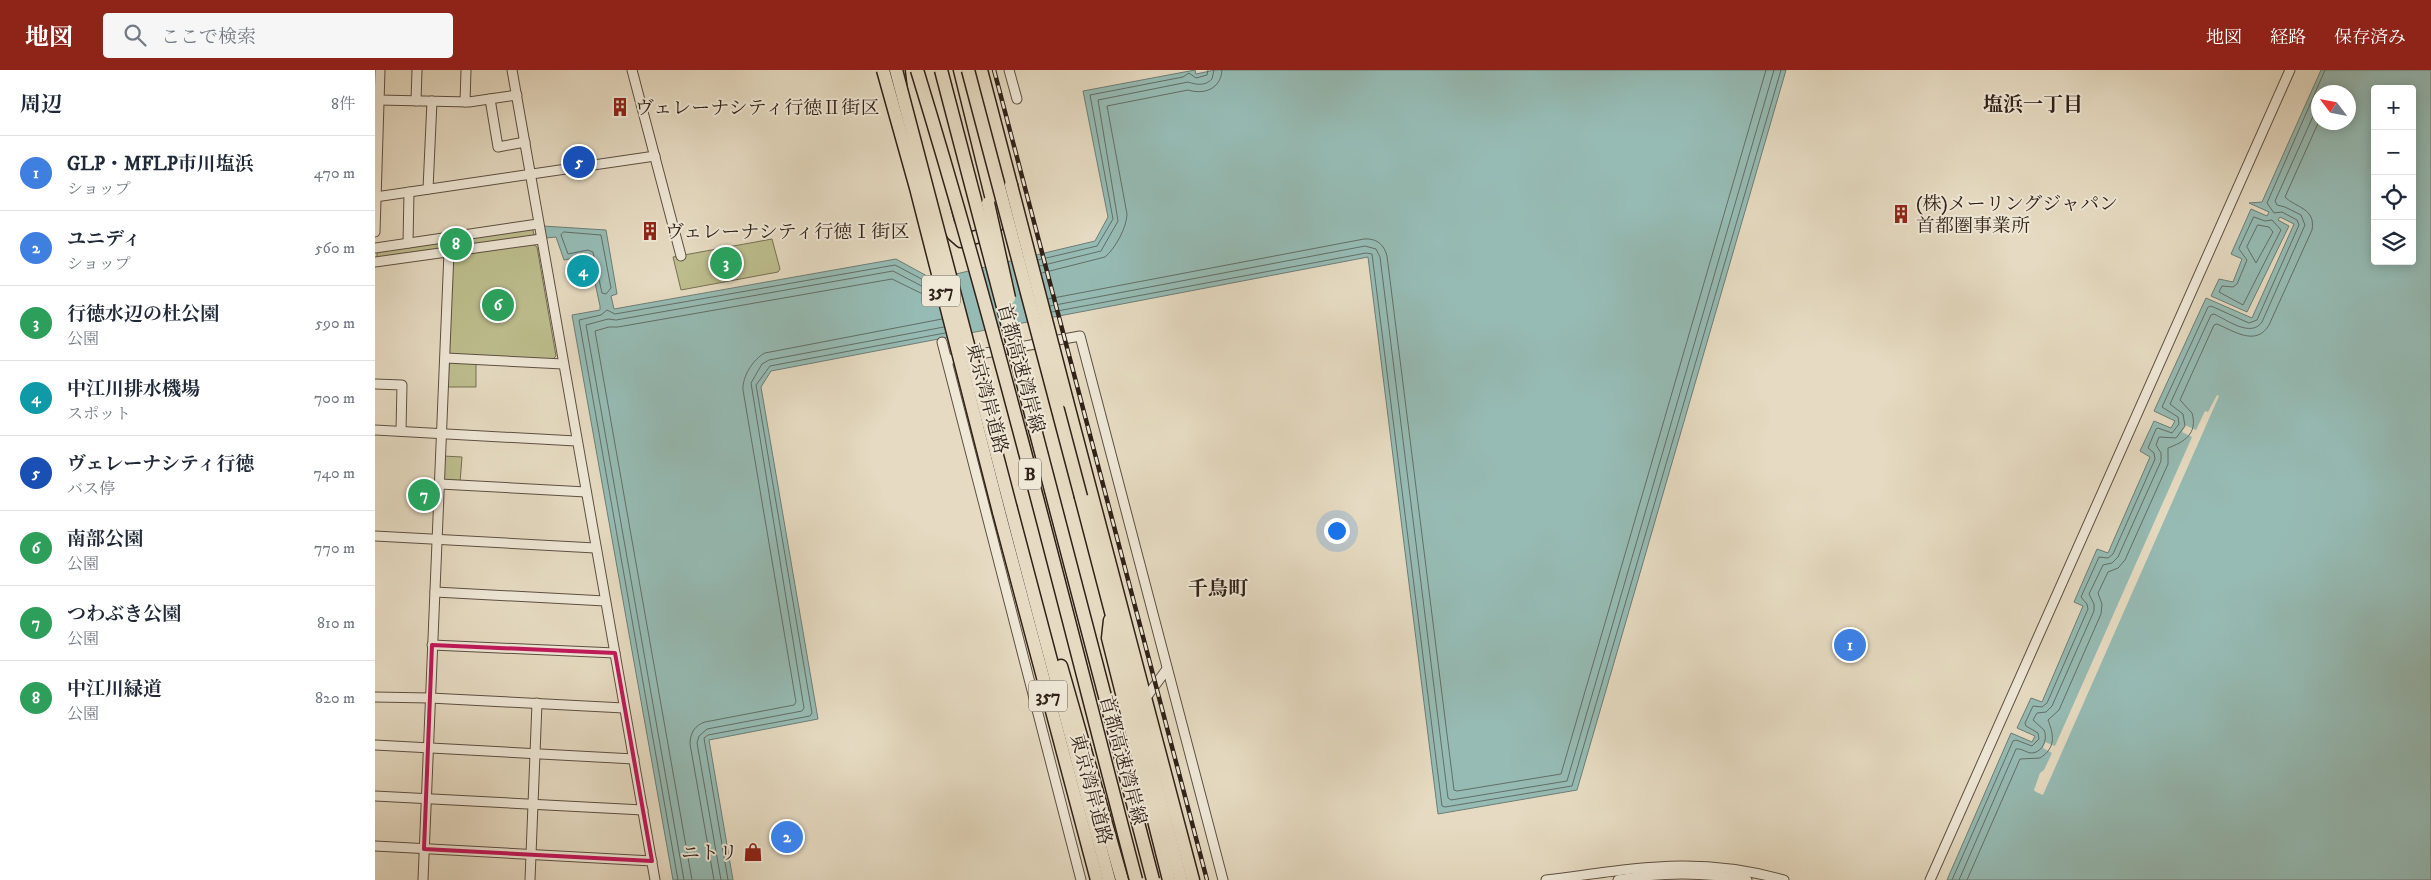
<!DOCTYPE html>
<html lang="ja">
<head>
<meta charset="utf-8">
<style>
	:root { --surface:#fff; --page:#f6f6f7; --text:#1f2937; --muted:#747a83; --line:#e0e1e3; --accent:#8f2418 }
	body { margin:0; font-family:"IM FELL DW Pica","Noto Serif JP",serif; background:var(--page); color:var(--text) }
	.controls { position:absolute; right:15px; top:15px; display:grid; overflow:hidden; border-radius:5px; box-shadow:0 2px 12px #0003 }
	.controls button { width:45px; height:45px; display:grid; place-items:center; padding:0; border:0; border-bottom:1px solid var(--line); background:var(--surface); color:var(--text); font:25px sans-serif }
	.compass { position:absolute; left:1936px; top:15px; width:45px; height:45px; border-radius:50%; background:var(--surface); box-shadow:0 2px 12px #0003; rotate:302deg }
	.you { position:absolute; left:961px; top:460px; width:18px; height:18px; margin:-12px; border:4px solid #fff; border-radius:50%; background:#1a73e8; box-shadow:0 0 0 8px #1a73e833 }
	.badge { display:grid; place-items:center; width:32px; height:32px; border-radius:50%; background:var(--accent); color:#fff; font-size:16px; font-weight:700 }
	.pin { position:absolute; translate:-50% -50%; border:2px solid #fff; box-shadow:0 1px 5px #0006 }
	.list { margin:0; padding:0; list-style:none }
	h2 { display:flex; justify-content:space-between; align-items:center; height:65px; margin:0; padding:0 20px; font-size:21px }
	h2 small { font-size:16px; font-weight:400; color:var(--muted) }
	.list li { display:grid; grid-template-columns:32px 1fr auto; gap:15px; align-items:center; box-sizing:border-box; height:75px; padding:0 20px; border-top:1px solid var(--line) }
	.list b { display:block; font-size:19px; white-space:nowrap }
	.list p { margin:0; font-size:16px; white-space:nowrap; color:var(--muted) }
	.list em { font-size:16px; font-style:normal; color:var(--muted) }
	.icon { flex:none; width:28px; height:28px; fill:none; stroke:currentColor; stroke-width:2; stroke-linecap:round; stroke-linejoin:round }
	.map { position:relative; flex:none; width:2056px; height:810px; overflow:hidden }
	header { display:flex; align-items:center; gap:30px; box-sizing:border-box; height:70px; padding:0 25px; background:var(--accent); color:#fff }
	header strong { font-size:24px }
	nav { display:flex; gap:28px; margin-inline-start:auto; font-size:18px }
	.search { width:350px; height:45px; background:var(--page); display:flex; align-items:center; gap:12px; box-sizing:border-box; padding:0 18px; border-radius:5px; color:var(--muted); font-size:19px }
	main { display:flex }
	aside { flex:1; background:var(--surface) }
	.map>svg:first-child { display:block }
	.green { fill:#bdbe8e; stroke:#767054 }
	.water { fill:#96bbb4; stroke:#6d7d76; fill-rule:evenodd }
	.pier { fill:#e6dbc2 }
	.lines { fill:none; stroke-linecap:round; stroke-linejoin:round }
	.shore { stroke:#636e66; stroke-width:1 }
	.minor-casing { stroke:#5e5043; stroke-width:11 }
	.highway-casing { stroke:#302119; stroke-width:15 }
	.minor { stroke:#efe8d7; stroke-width:9 }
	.highway { stroke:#e6dbc2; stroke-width:12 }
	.rail-casing { stroke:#302119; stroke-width:4.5 }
	.rail { stroke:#efe8d7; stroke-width:2.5; stroke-dasharray:8; stroke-linecap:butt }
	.highway-bridge-casing { stroke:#302119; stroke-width:15; stroke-linecap:butt }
	.highway-bridge { stroke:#e6dbc2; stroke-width:12 }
	.marked { fill:none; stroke:#c2185b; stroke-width:4; stroke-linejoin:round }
	.labels { text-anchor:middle; stroke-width:4; stroke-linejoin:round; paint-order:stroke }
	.shield { fill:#efe8d7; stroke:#695d52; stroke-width:1 }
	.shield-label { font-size:18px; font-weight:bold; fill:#302119 }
	.poi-label { font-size:19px; fill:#302119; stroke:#efe8d7; text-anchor:start }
	.street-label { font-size:19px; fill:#302119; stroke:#efe8d7 }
	.neighbourhood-label { font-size:20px; font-weight:bold; fill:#302119; stroke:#efe8d7 }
</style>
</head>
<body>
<header>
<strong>地図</strong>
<div class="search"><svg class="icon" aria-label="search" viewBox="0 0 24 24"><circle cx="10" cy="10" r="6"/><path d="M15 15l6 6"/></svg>ここで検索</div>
<nav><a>地図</a><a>経路</a><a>保存済み</a></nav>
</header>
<main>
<aside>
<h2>周辺<small>8件</small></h2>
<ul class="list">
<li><span class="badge" style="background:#3f7fe0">1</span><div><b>GLP・MFLP市川塩浜</b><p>ショップ</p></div><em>470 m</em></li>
<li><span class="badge" style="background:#3f7fe0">2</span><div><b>ユニディ</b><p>ショップ</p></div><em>560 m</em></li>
<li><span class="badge" style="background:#2e9e5b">3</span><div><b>行徳水辺の杜公園</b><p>公園</p></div><em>590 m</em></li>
<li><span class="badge" style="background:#0f9aa8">4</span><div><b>中江川排水機場</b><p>スポット</p></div><em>700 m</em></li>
<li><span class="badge" style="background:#1a4fb4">5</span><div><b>ヴェレーナシティ行徳</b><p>バス停</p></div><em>740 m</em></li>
<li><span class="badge" style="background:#2e9e5b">6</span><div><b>南部公園</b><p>公園</p></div><em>770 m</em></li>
<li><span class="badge" style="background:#2e9e5b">7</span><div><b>つわぶき公園</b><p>公園</p></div><em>810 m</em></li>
<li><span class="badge" style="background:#2e9e5b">8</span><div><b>中江川緑道</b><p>公園</p></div><em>820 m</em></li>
</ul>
</aside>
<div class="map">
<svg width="2056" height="810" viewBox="0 0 2056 810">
	<rect width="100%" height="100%" fill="#e6dbc2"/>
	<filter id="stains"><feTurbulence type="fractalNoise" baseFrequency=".004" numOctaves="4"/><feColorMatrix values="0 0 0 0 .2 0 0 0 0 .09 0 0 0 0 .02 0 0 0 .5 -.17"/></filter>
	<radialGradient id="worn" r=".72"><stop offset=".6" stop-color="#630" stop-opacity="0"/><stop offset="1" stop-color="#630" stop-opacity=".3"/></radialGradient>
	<g class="green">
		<path d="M157,157L160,168L2,188V181Z"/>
		<path d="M397,169L405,199L403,202L306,220L298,187Z"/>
		<path d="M156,173L162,177L181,286L178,289L76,285L73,282L77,188L80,184Z"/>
		<path d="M76,291L101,293V317H73L74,294Z"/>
		<path d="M68,386L87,387L85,412H69L67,409Z"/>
	</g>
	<g class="water">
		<path d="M820,0L821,4L840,0H1411L1202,720L1063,744L993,187L396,301L386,317L443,649L334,670L358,810H298L197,245L225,240V236L214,185L189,190L181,167L171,168L168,156L231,160L242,224L236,226L239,239L521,189L563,212L581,204L720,171L733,147L708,21Z"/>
		<path d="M1946,0H2056V810H1572L1636,663L1657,672L1660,666L1642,658L1656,628L1667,632L1708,536L1699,532L1722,479L1733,483L1775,387L1765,381L1779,351L1796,358L1800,351L1779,341L1831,228L1877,248L1919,154L1905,147L1903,150L1914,156L1872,242L1836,226L1844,209L1858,212L1867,189L1856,184L1876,139L1892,146L1894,142L1874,133L1887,132ZM2000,19H2037V191H2000ZM1944,22H1974V52H1944Z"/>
	</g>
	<path class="pier" d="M1842,325L1844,326L1668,725L1661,722L1659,720L1665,703L1669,700L1677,683L1668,678L1670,672L1680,676L1817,367L1807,362L1810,355L1821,360L1830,341L1833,342Z"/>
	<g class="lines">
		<g class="shore">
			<path d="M1879,147L1890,151L1897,150L1906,160L1868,235L1844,222L1847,216L1858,217L1862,214L1872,190L1864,179Z"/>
			<path d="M1883,155L1894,157L1898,162L1881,193L1872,177Z"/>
			<path d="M189,162L226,165L236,218L231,224L227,223L218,182L213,180L193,184L186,165Z"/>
			<path d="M663,190L722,176L738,149L715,25L808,7L814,3L821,8L832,5L833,0"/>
			<path d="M665,196L726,181L743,151L723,30L813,12C822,15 830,16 837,9L839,0"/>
			<path d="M667,203L730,187C740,179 752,157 752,144L732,36L813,20C829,25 846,19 847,0"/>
			<path d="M673,229L989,169C1001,168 1009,174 1012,186L1079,720L1082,721L1186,704L1391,0"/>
			<path d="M675,236L990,176L1001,179L1005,187L1073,728L1076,730L1192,711L1399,0"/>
			<path d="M677,242L991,183L997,184L1067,736L1070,737L1197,716L1406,0"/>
			<path d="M303,810L204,250L226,245L232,240L240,244L520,195L558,215"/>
			<path d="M309,810L211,255L233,249L241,250L518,201L560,223"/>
			<path d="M317,810L220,261L234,257H243L517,209L562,231"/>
			<path d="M339,810L315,674C315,663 320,655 330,652L419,635L421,632L368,320C367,307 378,289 390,283L567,249"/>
			<path d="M346,810L322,673L324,666L332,659L427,641L429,638L376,313L387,294L394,290L569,257"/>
			<path d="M353,810L329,668L333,665L435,646L437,643L381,315L395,296L570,263"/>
			<path d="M1577,810L1638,671L1641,670L1657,676L1664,669L1663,663L1651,656L1650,653L1658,636L1667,637L1672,633L1713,539L1712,534L1706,527L1724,487L1733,488L1738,484L1780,389L1779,383L1773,378L1781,359L1783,358L1797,363L1804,354L1803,347L1787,337L1833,237L1836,236L1874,253L1882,250L1924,155L1922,150L1907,142L1899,143L1892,133L1950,0"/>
			<path d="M1584,810L1641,679C1647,678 1651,683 1657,683C1668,682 1673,669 1669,660L1658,650L1662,643L1671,642L1677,636L1719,541V534L1714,524L1728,495L1737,493L1743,487L1786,391V383L1781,375L1784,367L1801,368L1810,356L1808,344L1795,334L1836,245L1839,244C1852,250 1876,268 1887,252L1930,155L1926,145L1910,137L1902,135L1900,131L1944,33"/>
			<path d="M1592,810L1645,689L1665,688C1681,678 1679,665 1673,650L1684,640L1726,544L1727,534L1723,523L1733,502L1743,498L1750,490L1793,394V378C1809,372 1823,364 1817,343L1805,330L1839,255L1842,254C1859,261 1881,277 1894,255L1937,160C1941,138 1921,138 1910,127L1944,51"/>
		</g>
		<g class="minor-casing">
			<g id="minor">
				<path d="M137,0L280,810"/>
				<path d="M257,0L306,186"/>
				<path d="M634,0L642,29"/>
				<path d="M115,29L123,77L150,72"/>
				<path d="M4,30L94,32L142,25"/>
				<path d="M41,31L42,0"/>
				<path d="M90,32L91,0"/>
				<path d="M53,119L57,31"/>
				<path d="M0,127L280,86"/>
				<path d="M0,162L5,0"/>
				<path d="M33,173L34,122"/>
				<path d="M0,178L163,154"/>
				<path d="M0,192L166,169"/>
				<path d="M567,272L706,810"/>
				<path d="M71,288L188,294"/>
				<path d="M572,290L705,266L848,810"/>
				<path d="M0,314L27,315L26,361"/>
				<path d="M0,360L201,371"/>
				<path d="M65,414L211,422"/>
				<path d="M0,466L220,478"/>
				<path d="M60,522L230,531"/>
				<path d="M57,575L240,583"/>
				<path d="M0,627L55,628L249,638"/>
				<path d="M770,629L792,599"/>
				<path d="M0,675L259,689"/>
				<path d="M0,726L268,740"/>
				<path d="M0,776L277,791"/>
				<path d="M48,810L74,182"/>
				<path d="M155,810L162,633"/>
				<path d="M1171,810C1260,799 1320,785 1409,810"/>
				<path d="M1243,810C1286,802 1329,802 1372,810"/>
				<path d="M1555,810L1915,0"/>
			</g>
		</g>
		<g class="highway-casing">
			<g id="highway">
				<path d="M537,0L540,25L573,153L578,164L586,171L616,163L623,154L585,0"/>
				<path d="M606,0L636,115"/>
				<path d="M692,331L818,810"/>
				<path d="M706,427L806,810"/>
				<path d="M636,439L734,810"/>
				<path d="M624,442L722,810"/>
				<path d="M735,550L733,568L794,810"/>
				<path d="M686,596L747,810"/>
			</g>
		</g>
		<use href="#minor" class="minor"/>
		<use href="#highway" class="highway"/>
		<g class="rail-casing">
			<path id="rail" d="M619,0L832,810"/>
		</g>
		<use href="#rail" class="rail"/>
		<g class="highway-bridge-casing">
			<g id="highway-bridge">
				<path d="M508,0L541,118L624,442"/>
				<path d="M521,0L636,439"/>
				<path d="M542,0C624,267 690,539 761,810"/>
				<path d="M566,0L778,810"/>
				<path d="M593,0L706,427"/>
				<path d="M636,115L692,331"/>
				<path d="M613,133L634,228"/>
			</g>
		</g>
		<use href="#highway-bridge" class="highway-bridge"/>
	</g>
	<path class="marked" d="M57,575L240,583L277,791L49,779Z"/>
	<defs>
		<g id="building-bare" transform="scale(1.5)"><path d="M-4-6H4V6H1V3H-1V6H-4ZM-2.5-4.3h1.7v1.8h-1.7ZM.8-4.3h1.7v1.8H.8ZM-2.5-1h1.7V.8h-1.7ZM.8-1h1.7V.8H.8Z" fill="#8f2418" stroke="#efe8d7" stroke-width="2.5" paint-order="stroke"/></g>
		<g id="shop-bare" transform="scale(1.5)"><path d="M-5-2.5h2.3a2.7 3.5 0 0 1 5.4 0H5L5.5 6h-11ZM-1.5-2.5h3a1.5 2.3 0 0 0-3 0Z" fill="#8f2418" stroke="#efe8d7" stroke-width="2.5" paint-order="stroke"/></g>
	</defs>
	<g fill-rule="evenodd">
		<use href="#building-bare" x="245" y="37"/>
		<use href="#building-bare" x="1526" y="144"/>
		<use href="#building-bare" x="275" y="161"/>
		<use href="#shop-bare" x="378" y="782"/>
	</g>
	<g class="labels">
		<g class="shield">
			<rect x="547" y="205.5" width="38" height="31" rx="4"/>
			<rect x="644" y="388.5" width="22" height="31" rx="4"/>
			<rect x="654" y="610.5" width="38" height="31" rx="4"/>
		</g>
		<g class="shield-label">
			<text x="566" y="227">357</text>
			<text x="655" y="410">B</text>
			<text x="673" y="632">357</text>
		</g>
		<g class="poi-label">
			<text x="260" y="44">ヴェレーナシティ行徳Ⅱ街区</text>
			<text x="1541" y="140">(株)メーリングジャパン<tspan x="1541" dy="22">首都圏事業所</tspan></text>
			<text x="290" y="168">ヴェレーナシティ行徳Ⅰ街区</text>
			<text x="363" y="789" text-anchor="end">ニトリ</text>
		</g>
		<g class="street-label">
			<text transform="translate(647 298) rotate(75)" y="7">首都高速湾岸線</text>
			<text transform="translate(613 328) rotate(75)" y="7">東京湾岸道路</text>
			<text transform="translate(749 690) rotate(75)" y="7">首都高速湾岸線</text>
			<text transform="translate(717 719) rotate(75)" y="7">東京湾岸道路</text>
		</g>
		<g class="neighbourhood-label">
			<text x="1658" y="41">塩浜一丁目</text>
			<text x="843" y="525">千鳥町</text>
		</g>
	</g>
	<rect width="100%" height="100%" filter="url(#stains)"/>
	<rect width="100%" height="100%" fill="url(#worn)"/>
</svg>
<div class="controls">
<button>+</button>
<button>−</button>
<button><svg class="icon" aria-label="locate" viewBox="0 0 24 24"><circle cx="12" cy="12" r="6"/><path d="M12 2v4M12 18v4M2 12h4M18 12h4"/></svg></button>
<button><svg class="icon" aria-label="layers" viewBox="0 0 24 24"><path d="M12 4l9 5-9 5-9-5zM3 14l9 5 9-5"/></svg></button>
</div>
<svg class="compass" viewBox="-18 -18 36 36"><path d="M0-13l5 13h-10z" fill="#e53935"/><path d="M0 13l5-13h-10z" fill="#747a83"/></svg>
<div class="you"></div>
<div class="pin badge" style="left:1475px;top:575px;background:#3f7fe0">1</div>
<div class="pin badge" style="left:412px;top:767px;background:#3f7fe0">2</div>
<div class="pin badge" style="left:351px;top:193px;background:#2e9e5b">3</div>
<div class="pin badge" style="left:208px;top:201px;background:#0f9aa8">4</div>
<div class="pin badge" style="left:204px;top:92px;background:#1a4fb4">5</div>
<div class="pin badge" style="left:123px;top:235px;background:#2e9e5b">6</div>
<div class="pin badge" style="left:49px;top:425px;background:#2e9e5b">7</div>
<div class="pin badge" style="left:81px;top:174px;background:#2e9e5b">8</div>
</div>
</main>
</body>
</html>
